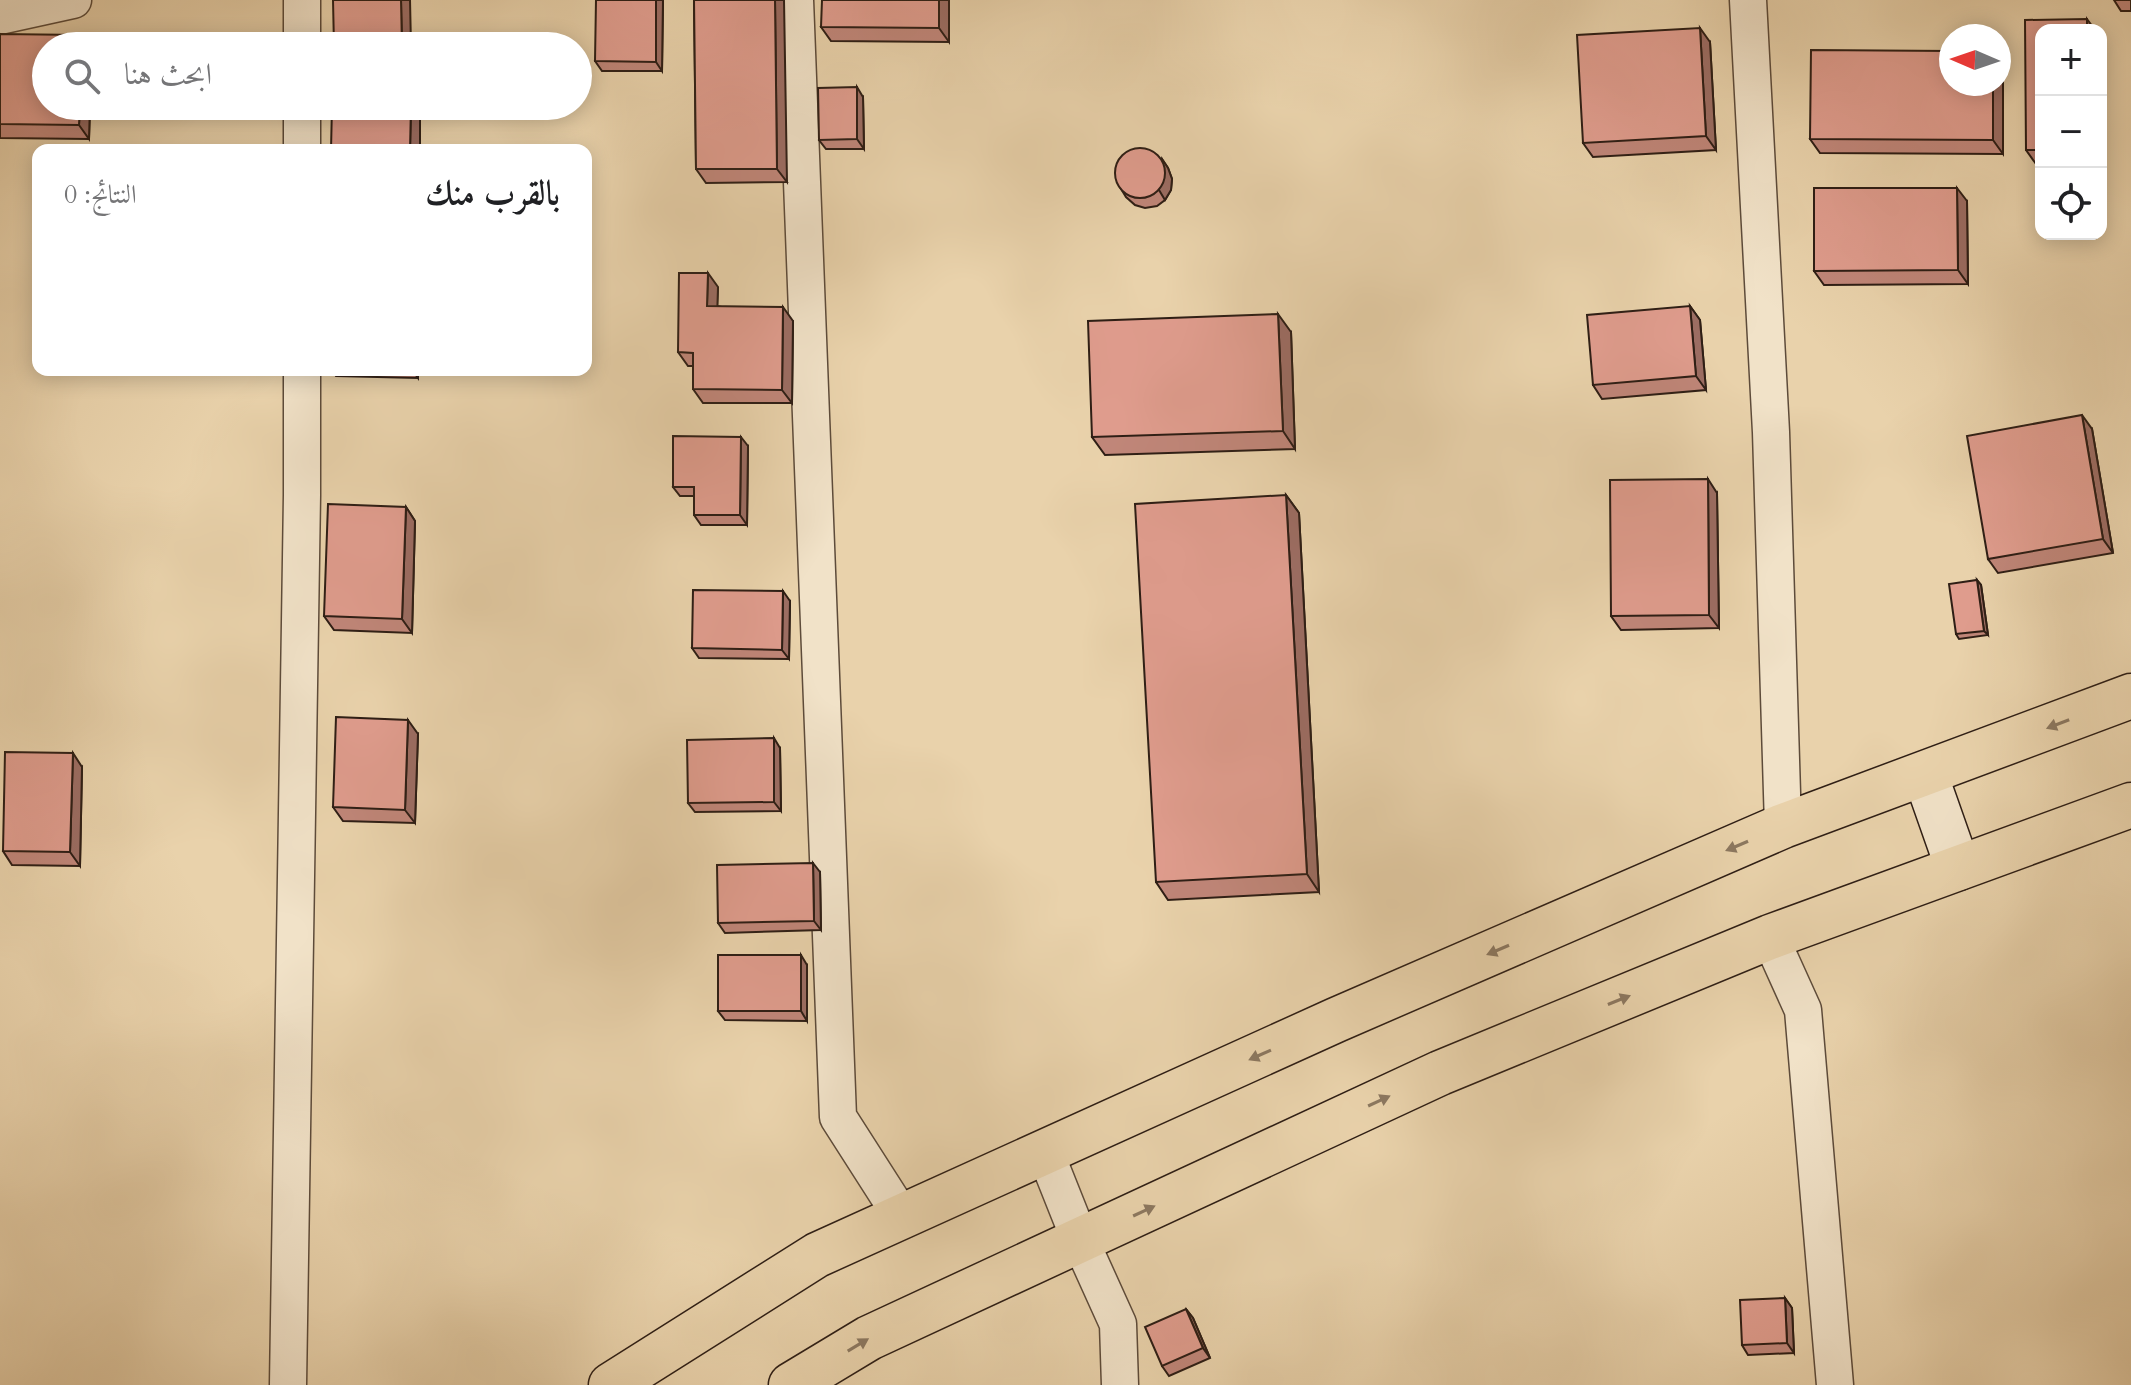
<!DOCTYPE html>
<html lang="ar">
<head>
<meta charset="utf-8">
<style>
	:root { --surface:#fff; --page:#f6f6f6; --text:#202124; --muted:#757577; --line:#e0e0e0 }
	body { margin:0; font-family:Cardo,Amiri,serif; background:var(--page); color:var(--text); direction:rtl }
	.controls { position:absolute; right:24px; top:24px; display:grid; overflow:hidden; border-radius:16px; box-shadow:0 4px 20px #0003 }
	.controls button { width:72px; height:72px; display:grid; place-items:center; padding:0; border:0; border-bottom:2px solid var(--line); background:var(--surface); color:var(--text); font:40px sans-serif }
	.compass { position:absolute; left:1939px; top:24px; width:72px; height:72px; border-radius:50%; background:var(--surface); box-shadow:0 4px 20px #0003; rotate:272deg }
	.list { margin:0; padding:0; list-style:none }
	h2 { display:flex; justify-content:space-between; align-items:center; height:104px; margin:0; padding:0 32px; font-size:34px }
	h2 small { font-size:26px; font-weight:400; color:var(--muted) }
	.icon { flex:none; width:44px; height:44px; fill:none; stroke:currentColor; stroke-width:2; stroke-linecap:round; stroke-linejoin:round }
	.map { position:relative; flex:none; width:2131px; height:1385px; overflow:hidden; direction:ltr }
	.search { position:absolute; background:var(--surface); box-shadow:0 4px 20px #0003; left:32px; top:32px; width:560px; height:88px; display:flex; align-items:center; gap:20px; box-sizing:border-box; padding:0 28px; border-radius:44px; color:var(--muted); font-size:30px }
	.panel { position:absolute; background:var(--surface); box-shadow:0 4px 20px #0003; left:32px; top:144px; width:560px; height:232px; border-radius:16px; direction:rtl }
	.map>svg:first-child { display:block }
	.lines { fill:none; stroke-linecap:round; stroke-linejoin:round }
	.street-casing { stroke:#5d4b3a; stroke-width:39 }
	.secondary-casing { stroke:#2e1e15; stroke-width:47 }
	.highway-casing { stroke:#2e1e15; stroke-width:47 }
	.street { stroke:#f1e2c8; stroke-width:36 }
	.secondary { stroke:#f1e2c8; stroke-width:44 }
	.highway { stroke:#e9d2ab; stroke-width:44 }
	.wall { fill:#c08679; stroke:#2e1e15; stroke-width:2 }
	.shaded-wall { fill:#9c6d63; stroke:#2e1e15; stroke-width:2 }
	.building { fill:#df9c8d; stroke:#2e1e15; stroke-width:2 }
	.oneway { fill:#8c7860 }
</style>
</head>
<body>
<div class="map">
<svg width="2131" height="1385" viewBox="0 0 2131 1385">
	<rect width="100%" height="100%" fill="#e9d2ab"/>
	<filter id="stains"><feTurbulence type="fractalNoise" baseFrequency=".0025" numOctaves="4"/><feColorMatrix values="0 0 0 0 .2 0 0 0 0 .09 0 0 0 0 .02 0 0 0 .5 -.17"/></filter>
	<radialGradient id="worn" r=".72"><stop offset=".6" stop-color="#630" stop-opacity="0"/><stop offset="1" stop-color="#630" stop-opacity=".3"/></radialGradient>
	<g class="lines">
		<g class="street-casing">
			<g id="street">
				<path d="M302,0V46"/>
				<path d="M795,0L838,1117L902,1217"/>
				<path d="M1748,0L1771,432L1783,826"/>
				<path d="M0,16L73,0"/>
				<path d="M302,106V150"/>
				<path d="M1770,937L1803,1010L1835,1385"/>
				<path d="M1045,1152L1080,1240L1118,1324L1120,1385"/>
				<path d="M288,1385L302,495V370"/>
			</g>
		</g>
		<g class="secondary-casing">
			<path id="secondary" d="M1925,774L1958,868"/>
		</g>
		<g class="highway-casing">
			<g id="highway">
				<path d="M611,1385L817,1255L1336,1020L1783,826L2131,696"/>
				<path d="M791,1385L869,1338L1440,1073L1770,937L2131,805"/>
			</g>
		</g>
		<use href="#street" class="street"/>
		<use href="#secondary" class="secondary"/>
		<use href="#highway" class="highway"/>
	</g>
	<g class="wall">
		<path d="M663,0L662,71H602L595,61Z"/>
		<path d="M694,0L787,182L706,183L696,169Z"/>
		<path d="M949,0V42L831,41L821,27Z"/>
		<path d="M2114,0H2131V11H2121Z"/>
		<path d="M2041,30V164H2036L2026,150Z"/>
		<path d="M0,34L90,106L89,139L0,138Z"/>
		<path d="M1710,42L1716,150L1593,157L1583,143Z"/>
		<path d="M2003,65V154L1820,153L1810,139Z"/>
		<path d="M863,97L864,149H826L819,140Z"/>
		<path d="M1162,159L1168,168L1172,179L1171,190L1165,200L1157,206L1145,208L1135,205L1126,197L1120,187Z"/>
		<path d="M1967,201L1968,284L1824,285L1814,271Z"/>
		<path d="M718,287L717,306L793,321L792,403H703L693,389V366H688L678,352Z"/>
		<path d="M1690,306L1700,320L1706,390L1602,399L1593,385Z"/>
		<path d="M1291,332L1295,449L1105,455L1092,437Z"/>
		<path d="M332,370H418V378L336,376Z"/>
		<path d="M2092,429L2113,553L1998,573L1988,559Z"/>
		<path d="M748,446L747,525H701L694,515V496H680L673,487Z"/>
		<path d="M1717,493L1719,628L1621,630L1611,616Z"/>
		<path d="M1286,495L1299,513L1319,892L1168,900L1156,882Z"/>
		<path d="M406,507L415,521L412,633L334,630L324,616Z"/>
		<path d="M1977,580L1981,585L1988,635L1959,639L1956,634Z"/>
		<path d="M790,601L789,659L699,658L692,648Z"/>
		<path d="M418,734L415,823L343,821L333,807Z"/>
		<path d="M780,748L781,811L695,812L688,803Z"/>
		<path d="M82,767L80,866L12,865L3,851Z"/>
		<path d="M820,872L821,930L725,933L718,923Z"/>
		<path d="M807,965V1021L725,1020L718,1011Z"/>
		<path d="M1785,1298L1792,1308L1794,1353L1748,1355L1742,1345Z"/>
		<path d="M1186,1309L1193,1318L1210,1358L1169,1376L1162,1366Z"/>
	</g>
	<g class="shaded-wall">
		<path d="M401,0H410L411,46H402Z"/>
		<path d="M656,0H663L662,71L656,62Z"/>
		<path d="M775,0H784L787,182L777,169Z"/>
		<path d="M939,0H949V42L939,28Z"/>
		<path d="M2087,19L2095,30H2087Z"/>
		<path d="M1700,28L1710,42L1716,150L1706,136Z"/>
		<path d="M81,35L88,46H80Z"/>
		<path d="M1999,59L2003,65V154L1993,140V84H1999Z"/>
		<path d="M857,87L863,97L864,149L857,139Z"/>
		<path d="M80,106H90L89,139L79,125Z"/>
		<path d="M411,106H414L420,115V150H410Z"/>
		<path d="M1162,159L1168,168L1172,179L1171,190L1165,200L1159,190Z"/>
		<path d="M1957,188L1967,201L1968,284L1958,270Z"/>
		<path d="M708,273L718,287L717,320L707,306Z"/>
		<path d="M1690,306L1700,320L1706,390L1696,376Z"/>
		<path d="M783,307L793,321L792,403L782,390Z"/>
		<path d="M1278,314L1291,332L1295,449L1283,431Z"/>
		<path d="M412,370H418V378Z"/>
		<path d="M2082,415L2092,429L2113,553L2103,539Z"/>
		<path d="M741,437L748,446L747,525L740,515Z"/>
		<path d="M1708,479L1717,493L1719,628L1709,615Z"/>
		<path d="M1286,495L1299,513L1319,892L1307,874Z"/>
		<path d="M406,507L415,521L412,633L402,619Z"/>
		<path d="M1977,580L1981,585L1988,635L1984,631Z"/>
		<path d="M783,591L790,601L789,659L782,650Z"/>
		<path d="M408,720L418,734L415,823L405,810Z"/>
		<path d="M774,738L780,748L781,811L774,802Z"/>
		<path d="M73,753L82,767L80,866L70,852Z"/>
		<path d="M813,863L820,872L821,930L814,921Z"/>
		<path d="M801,955L807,965V1021L801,1011Z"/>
		<path d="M1785,1298L1792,1308L1794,1353L1787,1343Z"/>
		<path d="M1186,1309L1193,1318L1210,1358L1203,1348Z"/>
	</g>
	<g class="building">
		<path d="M333,0H401L402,46H334Z"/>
		<path d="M596,0H656V62L595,61Z"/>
		<path d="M694,0H775L777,169H696Z"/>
		<path d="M822,0H939V28L821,27Z"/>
		<path d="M2087,19V30H2041V150H2026L2025,20Z"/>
		<path d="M1700,28L1706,136L1583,143L1577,35Z"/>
		<path d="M0,34L81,35L80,46H46V106H80L79,125L0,124Z"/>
		<path d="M1811,50L1951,51V84H1993V140L1810,139Z"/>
		<path d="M857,87V139L819,140L818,88Z"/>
		<path d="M332,106H411L410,150H331Z"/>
		<circle cx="1140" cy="173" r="25"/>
		<path d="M1814,188H1957L1958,270L1814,271Z"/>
		<path d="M679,273H708L707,306L783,307L782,390L693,389V353L678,352Z"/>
		<path d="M1690,306L1696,376L1593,385L1587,315Z"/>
		<path d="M1278,314L1283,431L1092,437L1088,321Z"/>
		<path d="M2082,415L2103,539L1988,559L1967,436Z"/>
		<path d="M673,436L741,437L740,515H694V487H673Z"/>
		<path d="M1708,479L1709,615L1611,616L1610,480Z"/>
		<path d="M1286,495L1307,874L1156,882L1135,504Z"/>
		<path d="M328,504L406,507L402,619L324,616Z"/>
		<path d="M1977,580L1984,631L1956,634L1949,584Z"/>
		<path d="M693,590L783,591L782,650L692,648Z"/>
		<path d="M336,717L408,720L405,810L333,807Z"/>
		<path d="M774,738V802L688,803L687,740Z"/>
		<path d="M5,752L73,753L70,852L3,851Z"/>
		<path d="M813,863L814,921L718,923L717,865Z"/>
		<rect x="718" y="955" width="83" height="56"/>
		<path d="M1785,1298L1787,1343L1742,1345L1740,1300Z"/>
		<path d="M1186,1309L1203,1348L1162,1366L1145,1327Z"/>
	</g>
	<defs><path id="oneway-solid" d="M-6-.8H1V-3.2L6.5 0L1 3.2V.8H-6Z" transform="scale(2)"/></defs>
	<g class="oneway">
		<use href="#oneway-solid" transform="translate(2058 724) rotate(159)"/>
		<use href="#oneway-solid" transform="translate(1737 846) rotate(157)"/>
		<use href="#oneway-solid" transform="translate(1498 950) rotate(157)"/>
		<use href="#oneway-solid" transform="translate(1619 1000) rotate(-22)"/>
		<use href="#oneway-solid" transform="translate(1260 1055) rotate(156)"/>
		<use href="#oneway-solid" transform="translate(1379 1101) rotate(-25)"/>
		<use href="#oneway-solid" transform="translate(1144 1211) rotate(-25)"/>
		<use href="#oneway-solid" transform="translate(858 1345) rotate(-31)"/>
	</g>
	<rect width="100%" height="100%" filter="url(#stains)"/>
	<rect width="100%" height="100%" fill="url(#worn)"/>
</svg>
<div class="controls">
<button>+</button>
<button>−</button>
<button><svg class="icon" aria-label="locate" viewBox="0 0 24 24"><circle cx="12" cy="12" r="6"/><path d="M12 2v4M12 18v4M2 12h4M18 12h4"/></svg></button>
</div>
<svg class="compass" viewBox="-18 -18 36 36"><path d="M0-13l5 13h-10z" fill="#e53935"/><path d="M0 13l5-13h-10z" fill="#757577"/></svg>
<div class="search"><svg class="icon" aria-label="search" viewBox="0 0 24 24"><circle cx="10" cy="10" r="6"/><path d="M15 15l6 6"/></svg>ابحث هنا</div>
<section class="panel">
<h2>بالقرب منك<small>النتائج: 0</small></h2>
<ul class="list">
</ul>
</section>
</div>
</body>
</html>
